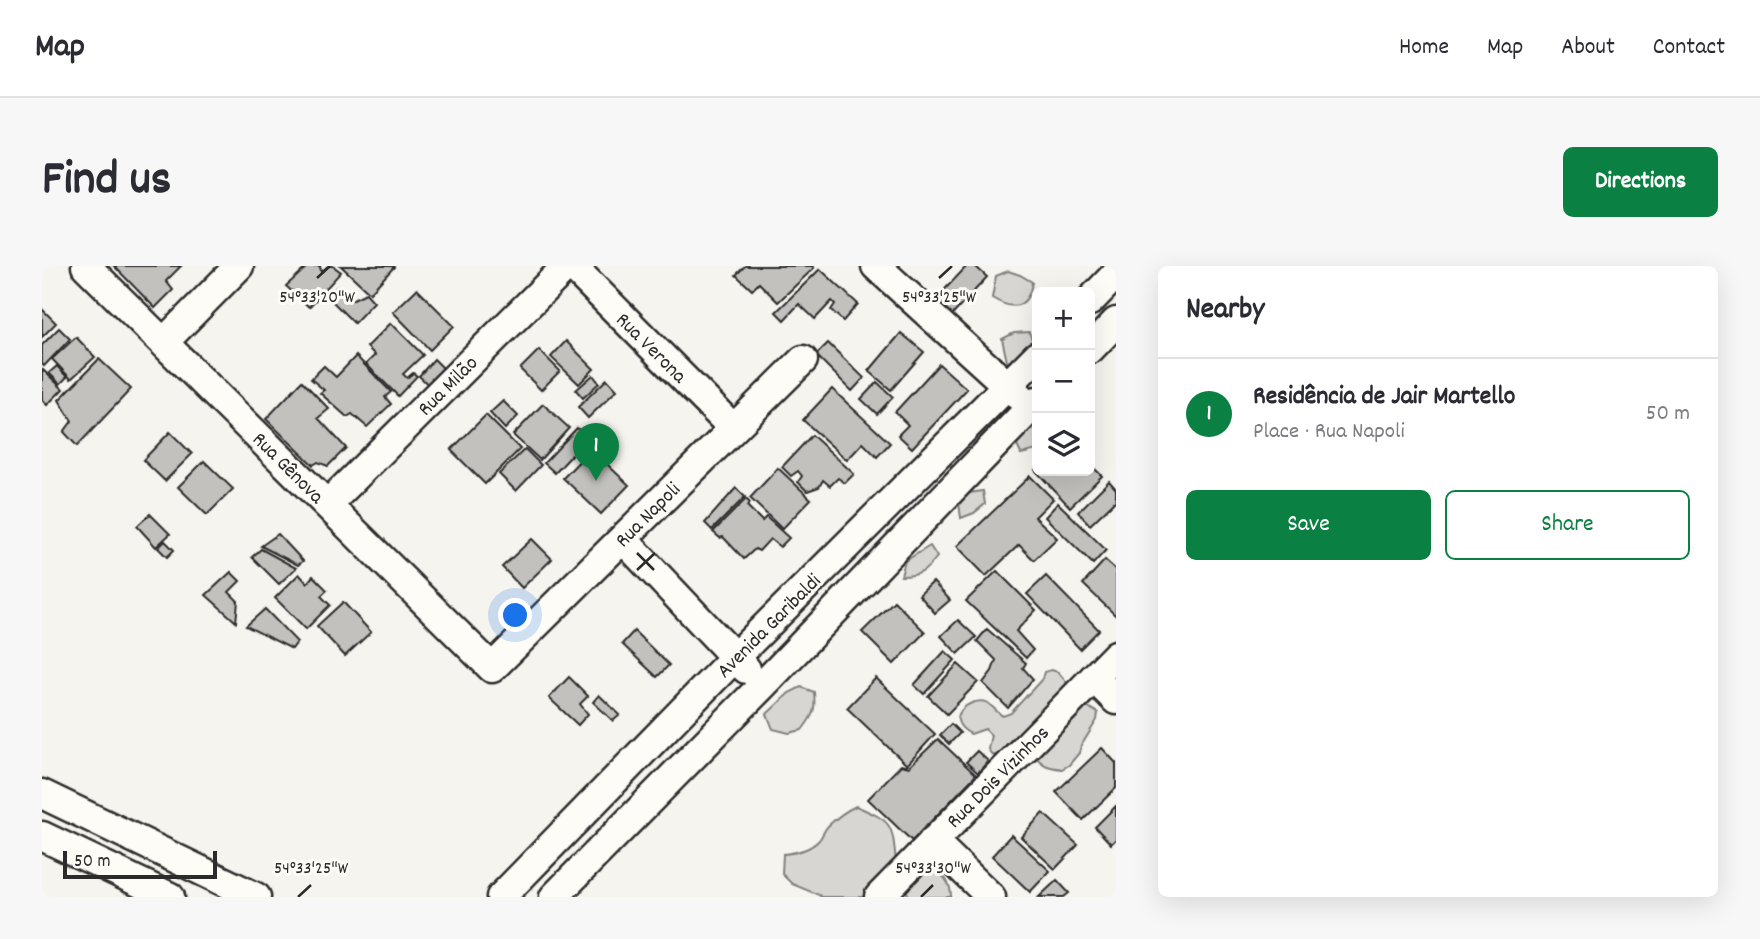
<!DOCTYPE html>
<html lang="en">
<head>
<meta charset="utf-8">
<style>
	:root { --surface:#fff; --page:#f7f7f7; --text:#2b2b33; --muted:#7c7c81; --line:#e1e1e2; --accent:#0b8043 }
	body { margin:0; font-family:Dekko,sans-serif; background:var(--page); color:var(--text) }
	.controls { position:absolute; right:21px; top:21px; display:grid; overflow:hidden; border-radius:10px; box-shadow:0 7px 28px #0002 }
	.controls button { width:63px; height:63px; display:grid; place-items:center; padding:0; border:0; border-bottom:2px solid var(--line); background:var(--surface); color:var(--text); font:35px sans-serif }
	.scale { position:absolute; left:21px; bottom:18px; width:154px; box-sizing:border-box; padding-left:7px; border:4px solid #2b2b2b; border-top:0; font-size:19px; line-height:24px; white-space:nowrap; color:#2b2b2b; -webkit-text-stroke:5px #fdfcf7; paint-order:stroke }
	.you { position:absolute; left:474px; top:350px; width:24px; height:24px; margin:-18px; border:5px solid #fff; border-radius:50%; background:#1a73e8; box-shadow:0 0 0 10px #1a73e833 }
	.badge { display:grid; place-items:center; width:46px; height:46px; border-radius:50%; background:var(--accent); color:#fff; font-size:23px; font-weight:700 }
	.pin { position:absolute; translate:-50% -58px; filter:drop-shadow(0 2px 4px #0008) }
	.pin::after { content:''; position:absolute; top:37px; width:24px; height:21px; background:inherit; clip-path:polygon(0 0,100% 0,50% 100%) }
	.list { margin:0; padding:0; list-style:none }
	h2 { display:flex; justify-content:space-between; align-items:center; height:91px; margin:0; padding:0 28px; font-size:30px }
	h2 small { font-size:23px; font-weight:400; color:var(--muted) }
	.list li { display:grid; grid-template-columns:46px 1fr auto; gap:21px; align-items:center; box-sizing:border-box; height:112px; padding:0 28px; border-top:2px solid var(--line) }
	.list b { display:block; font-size:26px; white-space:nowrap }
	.list p { margin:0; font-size:23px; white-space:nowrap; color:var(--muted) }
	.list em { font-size:23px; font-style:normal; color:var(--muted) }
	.actions { display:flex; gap:14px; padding:21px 28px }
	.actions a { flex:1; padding:16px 0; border:2px solid var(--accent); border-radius:10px; text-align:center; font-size:24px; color:var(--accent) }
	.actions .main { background:var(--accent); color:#fff }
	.icon { flex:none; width:38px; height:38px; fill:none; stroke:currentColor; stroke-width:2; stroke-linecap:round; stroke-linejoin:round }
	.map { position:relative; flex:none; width:1074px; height:631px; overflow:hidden; border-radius:10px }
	header { display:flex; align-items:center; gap:42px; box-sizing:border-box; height:98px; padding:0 35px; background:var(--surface); border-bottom:2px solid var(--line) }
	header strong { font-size:33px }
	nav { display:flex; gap:38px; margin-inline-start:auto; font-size:24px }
	.intro { display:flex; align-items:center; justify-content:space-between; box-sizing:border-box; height:168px; padding:0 42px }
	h1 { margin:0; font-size:49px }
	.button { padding:18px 32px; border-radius:10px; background:var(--accent); color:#fff; font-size:24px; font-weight:700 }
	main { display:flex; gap:42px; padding:0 42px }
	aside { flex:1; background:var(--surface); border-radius:10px; box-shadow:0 7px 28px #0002 }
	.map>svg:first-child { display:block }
	.green { fill:#d7d6d2; stroke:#81807e; stroke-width:2 }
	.building { fill:#c2c1be; stroke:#2b2b2b; stroke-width:2 }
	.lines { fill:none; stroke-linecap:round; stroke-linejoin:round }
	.minor-casing { stroke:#2b2b2b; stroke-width:33 }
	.minor { stroke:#fdfcf7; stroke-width:28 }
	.ticks { fill:none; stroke:#2b2b2b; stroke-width:2.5 }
	.labels { text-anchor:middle; stroke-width:6; stroke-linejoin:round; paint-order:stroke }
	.street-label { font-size:21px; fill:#2b2b2b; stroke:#fdfcf7 }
	.ticks-label { font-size:18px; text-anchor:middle; fill:#2b2b2b; stroke:#fdfcf7; stroke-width:6; stroke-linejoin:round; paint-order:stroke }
</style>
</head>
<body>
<header>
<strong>Map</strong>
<nav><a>Home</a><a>Map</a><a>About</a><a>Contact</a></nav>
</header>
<div class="intro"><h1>Find us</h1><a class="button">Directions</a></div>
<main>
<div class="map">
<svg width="1074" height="631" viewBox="0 0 1074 631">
	<rect width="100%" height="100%" fill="#f5f4ef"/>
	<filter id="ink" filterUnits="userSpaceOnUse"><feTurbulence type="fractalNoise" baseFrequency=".0143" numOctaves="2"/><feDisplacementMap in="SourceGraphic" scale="14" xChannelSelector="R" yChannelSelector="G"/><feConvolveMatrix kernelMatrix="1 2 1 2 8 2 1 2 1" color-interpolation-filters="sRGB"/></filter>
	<g filter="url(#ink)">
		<g class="green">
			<path d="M966,5L978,9L990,16C986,43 971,45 950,32L954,10Z"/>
			<path d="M987,66L992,79L966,100L960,73L972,67Z"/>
			<path d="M995,158V184L979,188L973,175L984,165Z"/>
			<path d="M941,225L943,238L932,247L919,252L917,237L927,227Z"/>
			<path d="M888,280L895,291C883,306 878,310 859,310L863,295Z"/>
			<path d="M1009,404L1016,406L1027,419L958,490L950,489L946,483L949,469L943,463L929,468C899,453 928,431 944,436C950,439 955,447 961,450L969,447L1000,413L1002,406Z"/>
			<path d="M759,421L772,426C774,444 771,450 760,464L747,467L731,463L725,448L747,427Z"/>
			<path d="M1036,440H1044L1056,447L1055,454L1039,480L1037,487L1027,499L1020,503C1006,501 1000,500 992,488Z"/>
			<path d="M814,540C851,556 850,557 854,596L827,631H779L777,629L750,618L740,608L741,588C754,587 768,584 777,574C781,569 782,564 786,560C794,552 803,545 814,540Z"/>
			<path d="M887,602C901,607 909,616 909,631H867L862,619L880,604Z"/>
		</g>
		<g class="building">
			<path d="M72,0H139L124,15L131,24L113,42Z"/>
			<path d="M266,0H278L279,6L286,0H291L299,6L267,41L244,20Z"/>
			<path d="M299,0H351L352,1L328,27Z"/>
			<path d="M703,0H770L772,2L736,36L717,17L710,24L694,9Z"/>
			<path d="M925,0H933L945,11L904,56L887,40Z"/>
			<path d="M778,3L816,38L801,55L789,44L793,38L790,35L773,53L757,38L742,54L734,46Z"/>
			<path d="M296,20L309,34L324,27L332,36L312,57L285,30Z"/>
			<path d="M375,23L412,60L388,84L351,46Z"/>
			<path d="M0,43L14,57L0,71Z"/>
			<path d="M349,57L381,89L361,108L365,112L371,107L375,110L356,130L324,98L333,89L325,81Z"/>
			<path d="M17,62L28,73L2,100L0,98V79Z"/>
			<path d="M859,67L882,86L849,124L827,105Z"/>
			<path d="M34,71L53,91L29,113L10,93Z"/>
			<path d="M524,75L552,103L537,118L509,91Z"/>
			<path d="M786,77L822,112L810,125L774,89Z"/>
			<path d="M497,84L518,105L499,124L478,103Z"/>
			<path d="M314,90L349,126L343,131L349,138L325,161L310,148L305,151L278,127L282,124L269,113L282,100L294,111Z"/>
			<path d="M57,93L89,123L35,180L22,166L30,155L17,134Z"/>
			<path d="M392,93L410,111L395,127L377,110Z"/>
			<path d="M897,98L925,123L870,182L856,169L866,159L853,146Z"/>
			<path d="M15,100L25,111L18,118L7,107Z"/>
			<path d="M0,103L21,123L5,139L0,134Z"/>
			<path d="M551,109L557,117L541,132L534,124Z"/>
			<path d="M565,113L575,124L546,152L536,141Z"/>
			<path d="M260,115L287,143L276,152L304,182L286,200L276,196L271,199L224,153Z"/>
			<path d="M835,116L851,131L835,148L819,133Z"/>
			<path d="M790,123L848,177L835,191L821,177L805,194L761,154Z"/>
			<path d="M461,135L476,150L463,163L448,147Z"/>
			<path d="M501,138L527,162L498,194L471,169Z"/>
			<path d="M444,149L478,183L443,218L409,184Z"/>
			<path d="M535,162L546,172L513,207L502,197Z"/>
			<path d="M128,166L150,188L123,215L101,194Z"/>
			<path d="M770,169L812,208L803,217L796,212L788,220L781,214L777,221L765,225L756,216L760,210L756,205L749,210L740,201Z"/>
			<path d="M483,183L499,199L474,225L457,208Z"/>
			<path d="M549,183L587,219L559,248L521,212Z"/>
			<path d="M162,195L191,223L165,249L136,221Z"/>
			<path d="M1048,198L1060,210L1028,241L993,204L995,201V205H1048Z"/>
			<path d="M736,202L769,233L740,263L708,232Z"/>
			<path d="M988,210L1011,233L993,251L1015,272L992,294L977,279L944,310L915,280Z"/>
			<path d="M1067,215L1074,223V234L1048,259L1036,246Z"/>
			<path d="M694,222L703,231L670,264L663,257Z"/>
			<path d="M704,233L708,237L705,240L720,255L724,251L747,272L738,281L728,273L717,285L713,283L702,293L681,271L678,272L671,266Z"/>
			<path d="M1016,237L1064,284L1051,298L1003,251Z"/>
			<path d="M108,248L128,268L114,281L95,260Z"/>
			<path d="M236,268L261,295L256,299L219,280Z"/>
			<path d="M490,273L510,293L480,322L460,301Z"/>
			<path d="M123,275L132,284L125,291L116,282Z"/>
			<path d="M219,283L254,302L237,318L210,291Z"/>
			<path d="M1063,294L1074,304V350L1041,318Z"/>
			<path d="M955,305L994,344L974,365L991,384L984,392L924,335Z"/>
			<path d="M189,306L198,315L187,326L196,335L194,356L164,329Z"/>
			<path d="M257,308L265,317L271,310L285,324L279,330L288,339L264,363L233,332Z"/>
			<path d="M1004,310L1057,364L1038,383L985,328Z"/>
			<path d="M891,316L908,334L893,347L877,329Z"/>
			<path d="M852,335L883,366L852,398L820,366Z"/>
			<path d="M301,336L329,366L303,390L275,360Z"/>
			<path d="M223,343L255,376L250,383L204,360Z"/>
			<path d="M916,354L934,371L916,388L899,370Z"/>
			<path d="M945,363L984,397L981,402L991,413L966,442L941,417L950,405L954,394L935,375Z"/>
			<path d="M592,365L627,399L615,411L580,378Z"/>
			<path d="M903,385L913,394L882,428L872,419Z"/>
			<path d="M916,398L936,416L905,448L886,430Z"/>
			<path d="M527,411L546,430L538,438L546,448L536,459L507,432Z"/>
			<path d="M834,412L893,468L865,499L805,442Z"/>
			<path d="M557,429L578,449L571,455L551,436Z"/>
			<path d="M909,458L918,467L907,478L898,469Z"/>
			<path d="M896,473L934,509L870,575L826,533L859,499L867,501Z"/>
			<path d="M1060,482L1074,497V522L1041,554L1014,526Z"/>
			<path d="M935,485L946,495L936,507L924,496Z"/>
			<path d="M1074,540V573L1069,578L1053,561Z"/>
			<path d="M1001,547L1036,579L1013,603L979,571Z"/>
			<path d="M969,569L1008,605L988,626L950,590Z"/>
			<path d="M1015,614L1027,627L1022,631H997Z"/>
		</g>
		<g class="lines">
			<g class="minor-casing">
				<g id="minor">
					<path d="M44,0L450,402L761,94"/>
					<path d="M530,0L691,162"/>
					<path d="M834,0L980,133"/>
					<path d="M1048,35L1074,8"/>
					<path d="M122,76L197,0"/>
					<path d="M1048,83L1074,56"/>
					<path d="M286,238L525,0"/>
					<path d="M581,273L704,403"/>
					<path d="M1052,412L1074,434"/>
					<path d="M0,528L214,631"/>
					<path d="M0,570L128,631"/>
					<path d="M891,575L949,631"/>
					<path d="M459,631L692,392L995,90"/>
					<path d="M512,631L721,419L995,135"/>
					<path d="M837,631L1074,389"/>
				</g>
			</g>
			<use href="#minor" class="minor"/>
		</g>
	</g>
	<path class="ticks" d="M275,12L288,0M897,12L910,0M595,287L612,304M595,304L613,287M256,631L269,619M879,631L891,619"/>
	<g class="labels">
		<g class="street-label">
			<text transform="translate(610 81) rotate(45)" y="7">Rua Verona</text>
			<text transform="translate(405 119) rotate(-45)" y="7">Rua Milão</text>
			<text transform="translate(247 201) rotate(45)" y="7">Rua Gênova</text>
			<text transform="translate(605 248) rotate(-45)" y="7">Rua Napoli</text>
			<text transform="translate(726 359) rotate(-45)" y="7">Avenida Garibaldi</text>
			<text transform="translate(955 510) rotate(-45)" y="7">Rua Dois Vizinhos</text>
		</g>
	</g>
	<g class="ticks-label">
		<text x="275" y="36">54°33'20"W</text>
		<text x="897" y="36">54°33'25"W</text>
		<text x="269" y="607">54°33'25"W</text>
		<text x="891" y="607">54°33'30"W</text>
	</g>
</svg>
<div class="controls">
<button>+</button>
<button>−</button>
<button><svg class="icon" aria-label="layers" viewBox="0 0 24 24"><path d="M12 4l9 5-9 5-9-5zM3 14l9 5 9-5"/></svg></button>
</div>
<div class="scale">50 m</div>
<div class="you"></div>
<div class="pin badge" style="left:554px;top:215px">1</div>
</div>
<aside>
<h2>Nearby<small></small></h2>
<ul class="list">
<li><span class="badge">1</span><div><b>Residência de Jair Martello</b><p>Place · Rua Napoli</p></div><em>50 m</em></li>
</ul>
<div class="actions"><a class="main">Save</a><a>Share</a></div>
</aside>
</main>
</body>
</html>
